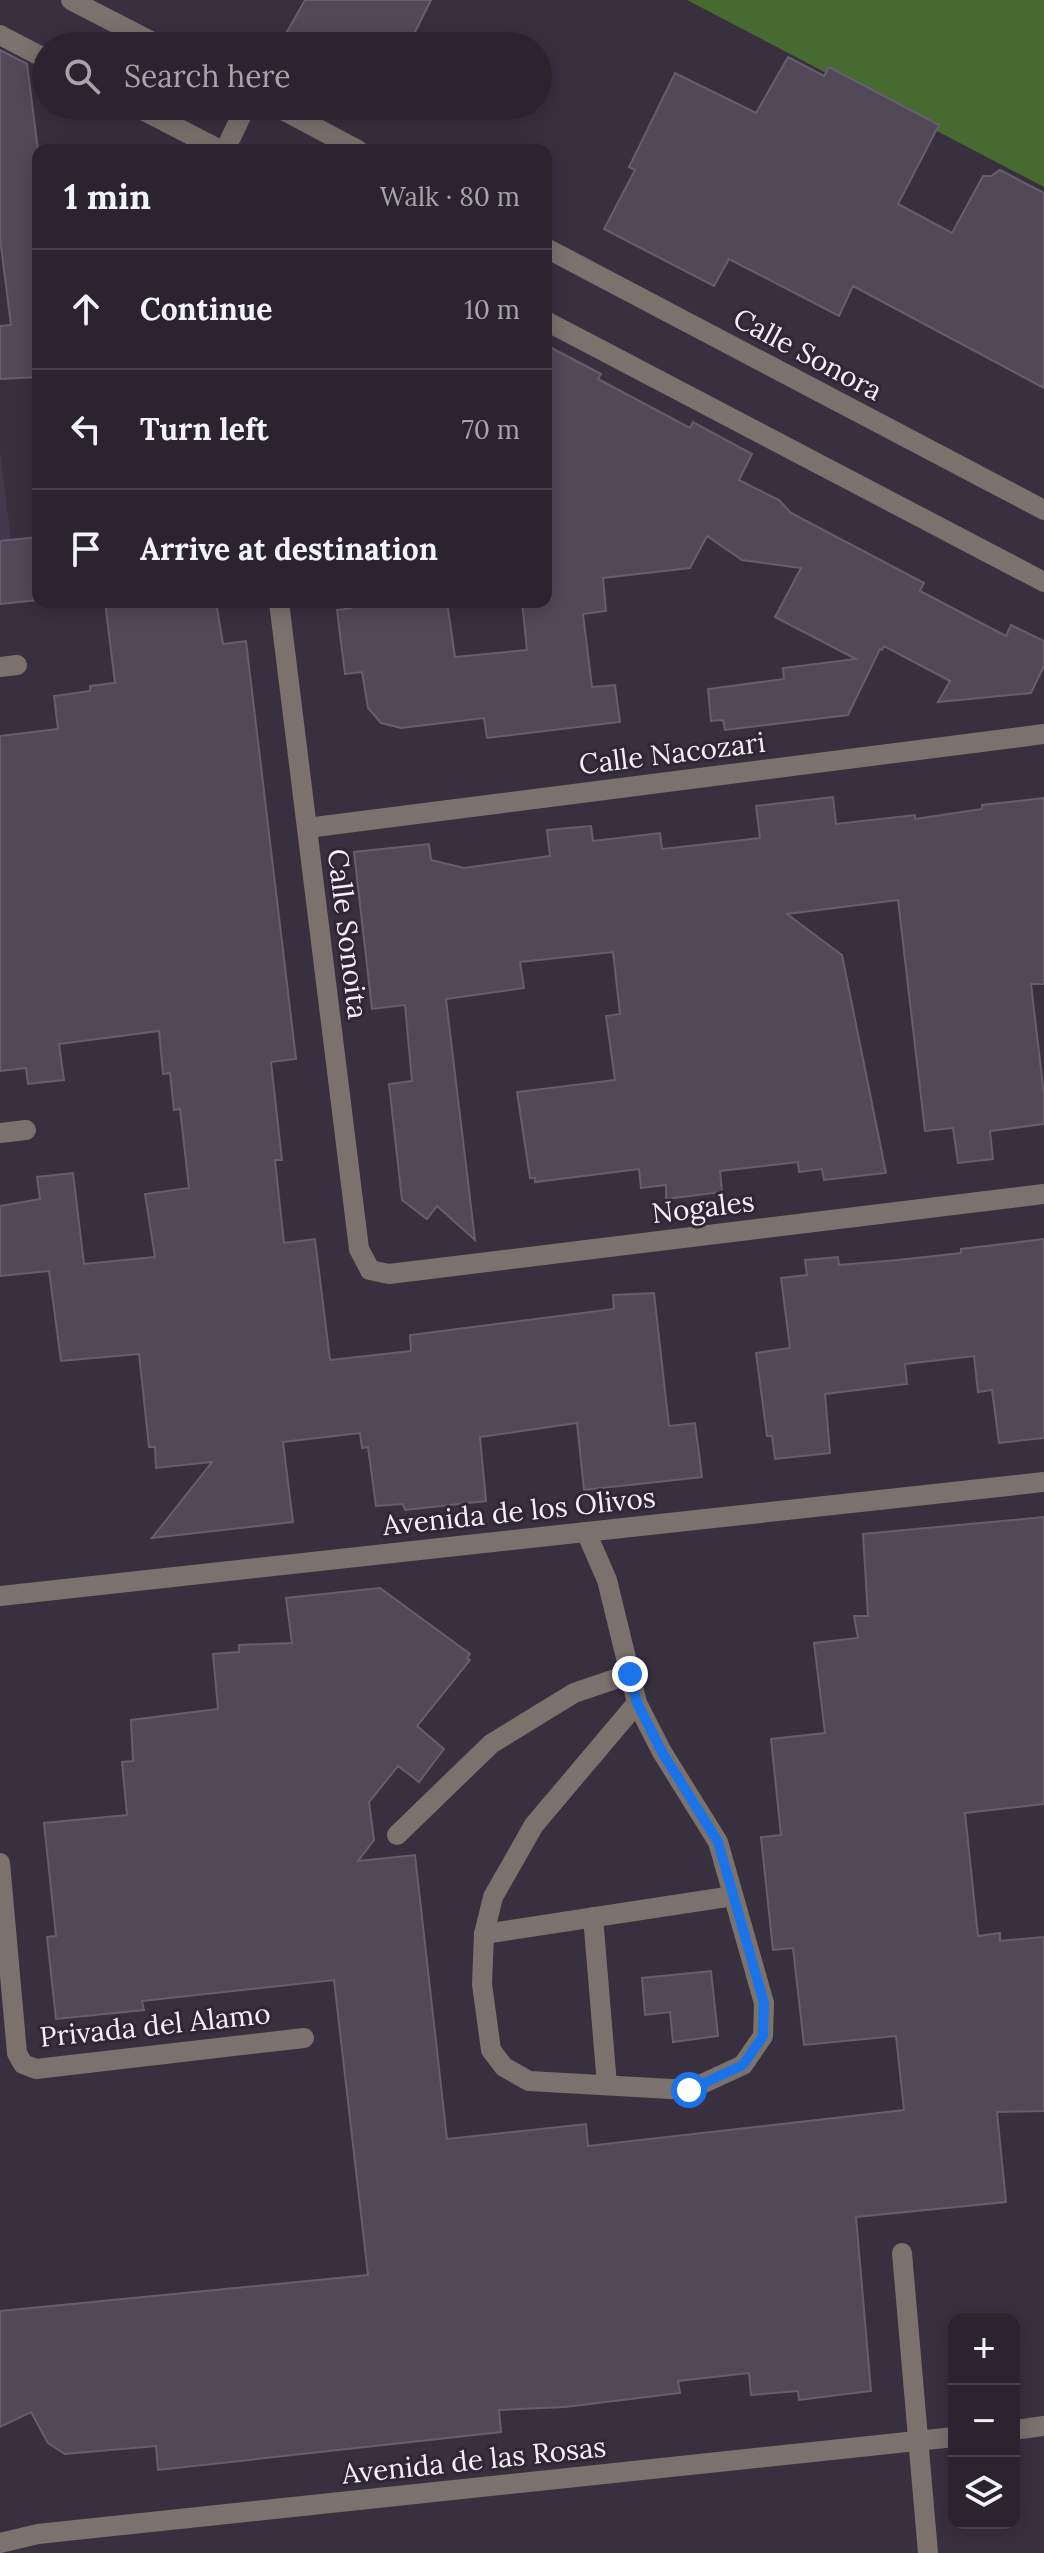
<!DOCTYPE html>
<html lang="en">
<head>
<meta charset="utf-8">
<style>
	:root { --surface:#2b242f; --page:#332c37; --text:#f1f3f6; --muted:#a6a4aa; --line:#47414b }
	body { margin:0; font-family:Lora,serif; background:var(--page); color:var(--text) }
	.controls { position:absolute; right:24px; bottom:24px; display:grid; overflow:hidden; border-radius:16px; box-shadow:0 4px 20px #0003 }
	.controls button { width:72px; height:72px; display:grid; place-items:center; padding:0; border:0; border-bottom:2px solid var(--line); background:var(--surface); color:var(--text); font:40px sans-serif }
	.stop { position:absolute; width:24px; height:24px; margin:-18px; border:6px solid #1a73e8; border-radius:50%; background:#fff }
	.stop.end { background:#1a73e8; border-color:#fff; box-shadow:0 2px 8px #0008 }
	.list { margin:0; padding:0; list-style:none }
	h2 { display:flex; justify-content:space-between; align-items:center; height:104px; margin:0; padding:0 32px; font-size:34px }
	h2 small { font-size:26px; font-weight:400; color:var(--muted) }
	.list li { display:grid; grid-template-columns:52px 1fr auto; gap:24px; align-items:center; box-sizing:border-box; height:120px; padding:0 32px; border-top:2px solid var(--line) }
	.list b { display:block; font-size:30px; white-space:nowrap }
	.list em { font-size:26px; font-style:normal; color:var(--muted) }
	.icon { flex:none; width:44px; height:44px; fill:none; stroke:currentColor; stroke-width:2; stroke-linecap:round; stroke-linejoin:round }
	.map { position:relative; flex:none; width:1044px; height:2553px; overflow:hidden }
	.search { position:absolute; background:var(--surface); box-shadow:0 4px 20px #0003; left:32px; top:32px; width:520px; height:88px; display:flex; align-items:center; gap:20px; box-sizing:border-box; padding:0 28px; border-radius:44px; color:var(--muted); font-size:30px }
	.panel { position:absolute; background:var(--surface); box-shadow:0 4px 20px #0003; left:32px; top:144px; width:520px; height:464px; border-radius:16px }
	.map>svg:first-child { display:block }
	.built { fill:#44384c }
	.green { fill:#466a2f }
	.building { fill:#524958; stroke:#675d6d; stroke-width:2 }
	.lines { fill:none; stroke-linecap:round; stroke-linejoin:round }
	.service { stroke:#7b726e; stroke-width:20 }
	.minor { stroke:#7b726e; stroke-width:20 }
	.tertiary { stroke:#7b726e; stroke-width:20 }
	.route { stroke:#1a73e8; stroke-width:10 }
	.labels { text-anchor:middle; stroke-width:6; stroke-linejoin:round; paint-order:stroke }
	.street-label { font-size:28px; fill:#f5eff8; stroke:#2f2734 }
</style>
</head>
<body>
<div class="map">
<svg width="1044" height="2553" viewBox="0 0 1044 2553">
	<rect width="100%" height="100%" fill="#39303f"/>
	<path class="built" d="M0,450L18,602L0,604Z"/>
	<path class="green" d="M687,0H1044V187Z"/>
	<g class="building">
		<path d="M305,0H431L408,46H279Z"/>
		<path d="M0,50L27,64L38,150V377L0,379V326L11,325L0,238Z"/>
		<path d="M788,57L824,76L829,67L939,125L898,204L952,233L983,176H991L1000,170L1044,193V388L853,286L839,316L729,259L714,286L604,229L635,170L629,167L675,73L756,113Z"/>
		<path d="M546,345L601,374L598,379L690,428L693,422L752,454L739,480L779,500L791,513L924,583L920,591L1006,636L1011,625L1044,641V666L1031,693L938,702L950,681L884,646L882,650L880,649L848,715L725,730L723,720L711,721L708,689L784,679L783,668L856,659L775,617L801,568L742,560L707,536L690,568L603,578L606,611L583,614L592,687L615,685L620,722L487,738L484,718L401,728L381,723L368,708L362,672L345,674L337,610L352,608L351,602H447L455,657L527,650L522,602H546Z"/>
		<path d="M38,537V600L0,604V541Z"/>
		<path d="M105,602H216L223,644L246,641L296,1059L271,1062L282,1160H275L284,1243L315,1239L330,1360L411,1351L410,1335L614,1309L613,1295L654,1293L669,1426L695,1423L702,1477L584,1490L577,1423L480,1437L486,1501L405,1510L403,1504L376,1506L368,1447L362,1448L360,1433L283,1442L293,1522L152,1538L212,1462L156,1468L155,1447H149L139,1354L61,1361L49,1271L0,1276V1206L40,1199L37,1177L73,1173L84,1264L155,1257L145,1194L189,1188L180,1109L174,1110L170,1073L163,1074L159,1031L59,1044L64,1080L28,1084L26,1068L0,1071V736L58,729L54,696L90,691V686L115,683Z"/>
		<path d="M833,797L836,824L915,815V819L982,809V805L1044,798V984H1031L1044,1095V1124L990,1131L993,1159L958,1163L953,1128L925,1131L898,900L787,914L842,955L886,1173L824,1180L822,1169L799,1172L798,1162L720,1171L722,1192L666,1199V1185L641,1188L639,1169L535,1182V1178H530L517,1092L615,1080L606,1016L620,1014L613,952L520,962L524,988L446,999L475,1240L437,1206L427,1219L402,1200L389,1084L412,1081L405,1005L372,1009L354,852L429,844L431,860L464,868L550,856L547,830L591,826L593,841L660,833L662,849L760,838L756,806Z"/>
		<path d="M1044,1239V1438L999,1443L992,1390L978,1392L974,1356L905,1364L907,1384L825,1394L830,1453L775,1459L772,1436H767L756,1353L790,1348L781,1278L807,1275L805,1260L838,1257L839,1265L898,1260L961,1253V1249Z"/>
		<path d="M1044,1517V1804L965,1813L978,1936L1000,1933V1941L1044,1937V2111L997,2112L1006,2202L856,2217L871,2391L799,2400L798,2391L751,2395L749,2373L678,2381L680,2393L565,2407L499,2410L501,2432L158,2470L156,2446L65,2454L48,2443L31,2412L0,2427V2311L368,2275L334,1980L142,2001L144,2010L56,2019L47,1937L56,1936L44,1823L127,1815L122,1762L133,1761L131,1720L218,1709L213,1654L239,1652V1645L292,1643L286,1598L380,1588L470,1654L467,1658L470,1660L417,1726L444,1749L419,1782L398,1766L369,1802L374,1840L358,1861L415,1855L447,2139L586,2124L588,2146L904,2110L896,2036L804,2045L793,1948L773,1950L761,1837L781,1835L771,1739L825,1733L814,1643L858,1638L854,1616H868L863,1534Z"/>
		<path d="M711,1971L718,2036L673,2042L670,2012L645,2015L642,1978Z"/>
	</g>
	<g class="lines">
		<g class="service">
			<path d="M586,1532L607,1580L637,1703L662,1752L718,1842L764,2003L763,2036L743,2065L689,2090L529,2081L504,2067L491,2050L482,1984L484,1934L493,1897L534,1825L637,1703"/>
			<path d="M397,1835L491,1744L574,1693L630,1674"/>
			<path d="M593,1917L607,2085"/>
			<path d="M484,1934L733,1896"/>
		</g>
		<g class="minor">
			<path d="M225,150L246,106"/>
			<path d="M279,602L359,1249L370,1270L389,1274L1044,1194"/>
			<path d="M0,667L17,665"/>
			<path d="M307,828L1044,734"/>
			<path d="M0,1133L26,1130"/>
			<path d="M0,1863L17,2053L23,2064L36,2069L304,2038"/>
			<path d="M902,2253L928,2553"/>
			<path d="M1014,2430L1044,2426"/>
			<path d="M0,2543L38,2534L954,2437"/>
		</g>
		<g class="tertiary">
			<path d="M71,0L160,46"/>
			<path d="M0,35L46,59"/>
			<path d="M135,106L220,150"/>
			<path d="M275,106L358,150"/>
			<path d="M546,248L1044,510"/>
			<path d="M546,321L1044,582"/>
			<path d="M0,1596L1044,1482"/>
		</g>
	</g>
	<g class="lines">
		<path class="route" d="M630,1674L637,1703L662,1752L718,1842L764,2003L763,2036L743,2065L689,2090"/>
	</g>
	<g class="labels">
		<g class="street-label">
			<text transform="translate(808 354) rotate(28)" y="10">Calle Sonora</text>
			<text transform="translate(672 753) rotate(-7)" y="10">Calle Nacozari</text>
			<text transform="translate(348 934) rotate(83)" y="10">Calle Sonoita</text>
			<text transform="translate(703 1207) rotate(-7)" y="10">Nogales</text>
			<text transform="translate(519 1511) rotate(-6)" y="10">Avenida de los Olivos</text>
			<text transform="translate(155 2025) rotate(-6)" y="10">Privada del Alamo</text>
			<text transform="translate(474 2460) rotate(-6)" y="10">Avenida de las Rosas</text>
		</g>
	</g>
</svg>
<div class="controls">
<button>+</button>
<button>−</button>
<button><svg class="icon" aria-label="layers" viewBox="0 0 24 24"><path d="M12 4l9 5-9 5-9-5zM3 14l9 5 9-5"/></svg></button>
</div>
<div class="stop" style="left:689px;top:2090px"></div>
<div class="stop end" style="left:630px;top:1674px"></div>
<div class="search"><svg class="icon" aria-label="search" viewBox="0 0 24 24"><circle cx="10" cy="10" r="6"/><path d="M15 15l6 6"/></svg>Search here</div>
<section class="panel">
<h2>1 min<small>Walk · 80 m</small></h2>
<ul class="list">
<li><svg class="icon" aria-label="ahead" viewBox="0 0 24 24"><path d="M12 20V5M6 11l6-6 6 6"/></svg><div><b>Continue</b></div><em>10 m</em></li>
<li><svg class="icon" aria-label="left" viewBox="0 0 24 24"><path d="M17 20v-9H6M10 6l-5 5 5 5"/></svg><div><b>Turn left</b></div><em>70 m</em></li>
<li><svg class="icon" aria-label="arrive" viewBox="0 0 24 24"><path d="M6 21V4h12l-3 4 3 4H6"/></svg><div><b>Arrive at destination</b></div></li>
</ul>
</section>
</div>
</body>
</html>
